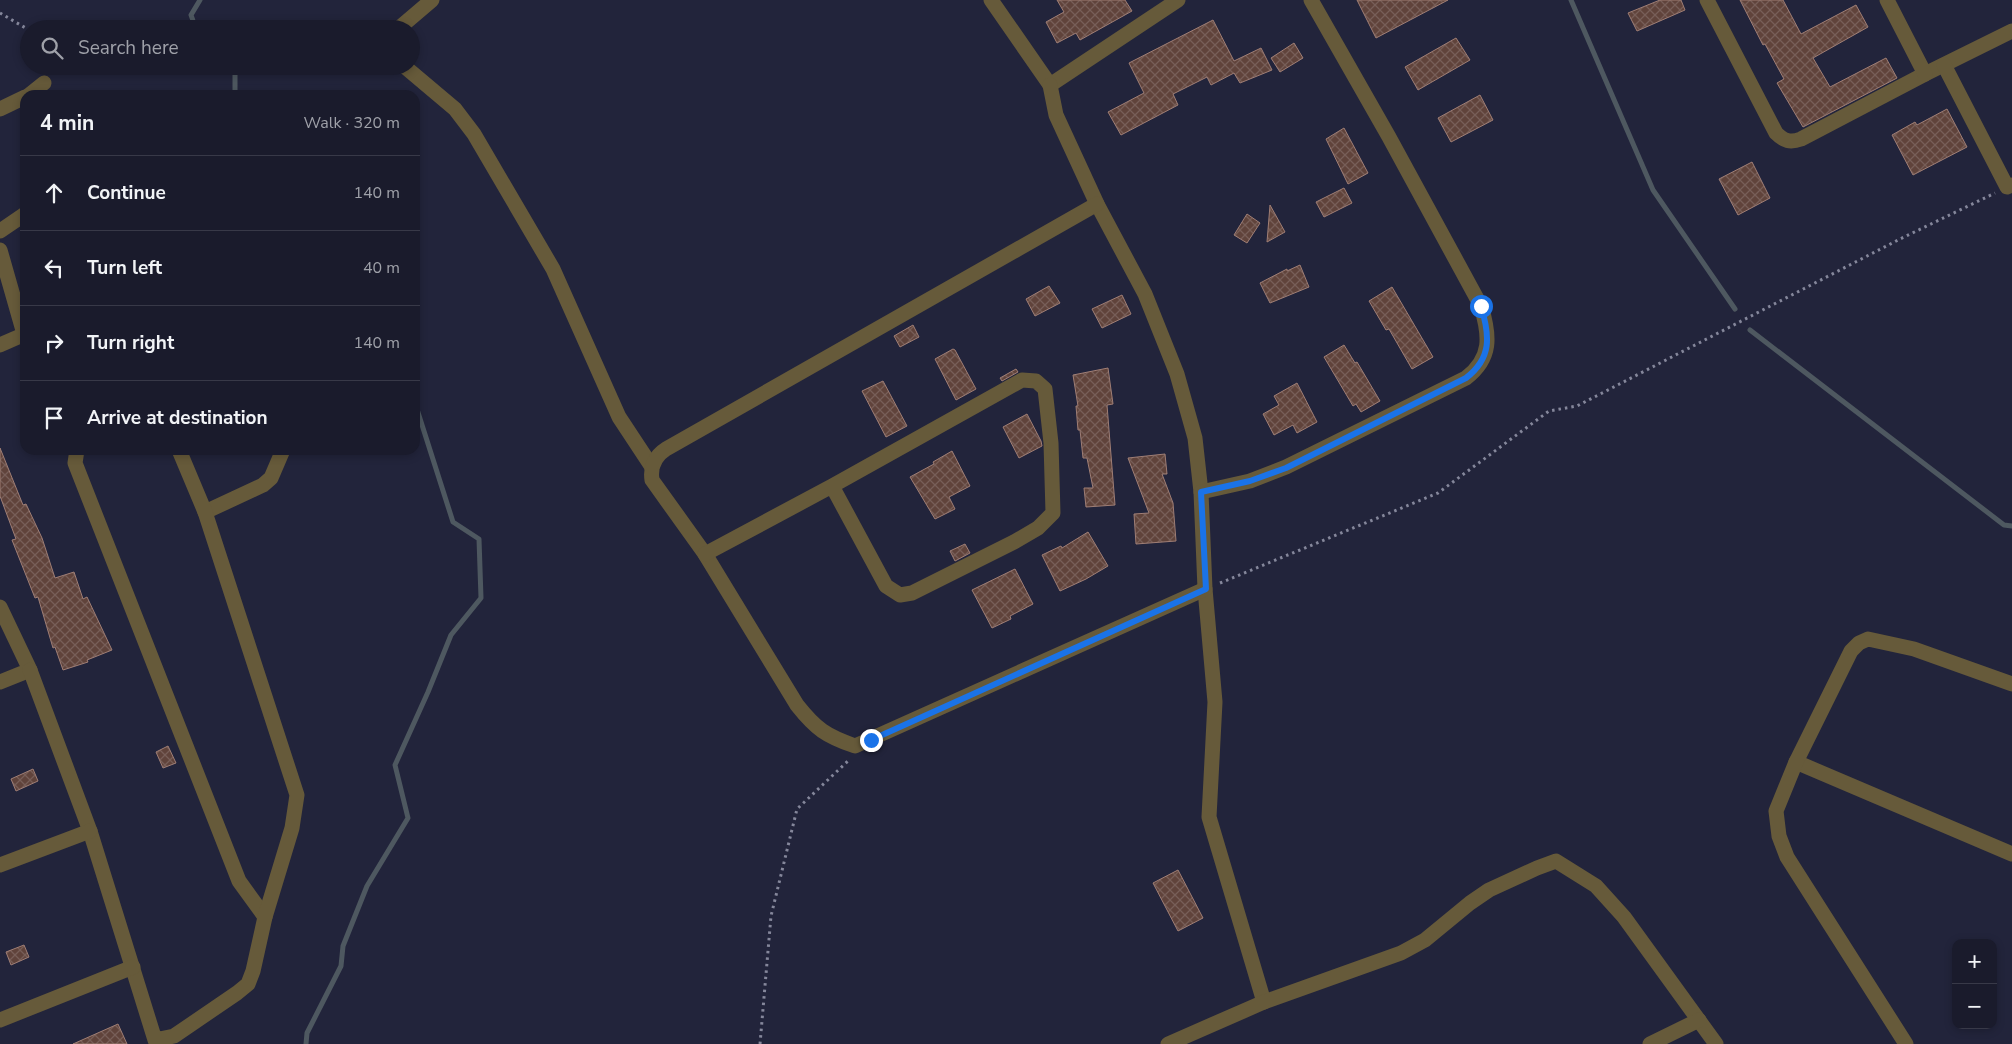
<!DOCTYPE html>
<html lang="en">
<head>
<meta charset="utf-8">
<style>
	:root { --surface:#1a1b2c; --page:#232434; --text:#f1f3f6; --muted:#9fa1a9; --line:#383948 }
	body { margin:0; font-family:"Nunito Sans",sans-serif; background:var(--page); color:var(--text) }
	.controls { position:absolute; right:15px; bottom:15px; display:grid; overflow:hidden; border-radius:10px; box-shadow:0 2px 8px #0003 }
	.controls button { width:45px; height:45px; display:grid; place-items:center; padding:0; border:0; border-bottom:1px solid var(--line); background:var(--surface); color:var(--text); font:25px sans-serif }
	.stop { position:absolute; width:15px; height:15px; margin:-11px; border:4px solid #1a73e8; border-radius:50%; background:#fff }
	.stop.end { background:#1a73e8; border-color:#fff; box-shadow:0 1px 5px #0008 }
	.list { margin:0; padding:0; list-style:none }
	h2 { display:flex; justify-content:space-between; align-items:center; height:65px; margin:0; padding:0 20px; font-size:21px }
	h2 small { font-size:16px; font-weight:400; color:var(--muted) }
	.list li { display:grid; grid-template-columns:32px 1fr auto; gap:15px; align-items:center; box-sizing:border-box; height:75px; padding:0 20px; border-top:1px solid var(--line) }
	.list b { display:block; font-size:19px; white-space:nowrap }
	.list em { font-size:16px; font-style:normal; color:var(--muted) }
	.icon { flex:none; width:28px; height:28px; fill:none; stroke:currentColor; stroke-width:2; stroke-linecap:round; stroke-linejoin:round }
	.map { position:relative; flex:none; width:2012px; height:1044px; overflow:hidden }
	.search { position:absolute; background:var(--surface); box-shadow:0 2px 8px #0003; left:20px; top:20px; width:400px; height:55px; display:flex; align-items:center; gap:12px; box-sizing:border-box; padding:0 18px; border-radius:28px; color:var(--muted); font-size:19px }
	.panel { position:absolute; background:var(--surface); box-shadow:0 2px 8px #0003; left:20px; top:90px; width:400px; height:365px; border-radius:15px }
	.map>svg:first-child { display:block }
	.lines { fill:none; stroke-linecap:round; stroke-linejoin:round }
	.stream { stroke:#4e5860; stroke-width:5 }
	.building { fill:url(#building-cross-hatch); stroke:#9f7e75 }
	.path { stroke:#85879b; stroke-width:3; stroke-dasharray:2.5 4; stroke-linecap:butt }
	.street { stroke:#665a3a; stroke-width:15 }
	.route { stroke:#1a73e8; stroke-width:6 }
</style>
</head>
<body>
<div class="map">
<svg width="2012" height="1044" viewBox="0 0 2012 1044">
	<defs>
		<pattern id="building-cross-hatch" width="8" height="8" patternUnits="userSpaceOnUse" patternTransform="scale(1.25)"><rect width="8" height="8" fill="#60433b"/><path d="M0 0l8 8M0 8l8-8" fill="none" stroke="#775e58"/></pattern>
	</defs>
	<rect width="100%" height="100%" fill="#22243b"/>
	<g class="lines">
		<g class="stream">
			<path d="M1571,0L1653,190L1735,309"/>
			<path d="M196,29L191,15L200,0"/>
			<path d="M229,66L235,71V93L233,95"/>
			<path d="M1750,330L2004,525L2012,526"/>
			<path d="M306,1044L307,1033L341,966L343,946L367,886L408,818L395,765L428,692L451,635L481,598L479,539L453,522L415,403"/>
		</g>
	</g>
	<g class="building">
		<path d="M1057,0H1125L1132,11L1080,40L1076,33L1057,43L1046,22L1064,12Z"/>
		<path d="M1357,0H1448L1376,38Z"/>
		<path d="M1660,0H1681L1685,10L1637,31L1628,13Z"/>
		<path d="M1740,0H1783L1801,34L1856,5L1868,27L1813,58L1830,87L1886,58L1897,78L1803,127L1777,83L1784,79L1765,44L1763,45Z"/>
		<path d="M1213,20L1234,61L1261,48L1272,70L1240,83L1234,73L1211,85L1207,77L1173,94L1178,105L1121,135L1108,112L1144,93L1129,63Z"/>
		<path d="M1456,38L1470,60L1418,90L1405,67Z"/>
		<path d="M1294,43L1303,58L1280,72L1271,58Z"/>
		<path d="M1480,95L1493,120L1451,142L1438,118Z"/>
		<path d="M1947,109L1967,147L1913,175L1892,135L1915,122L1917,125Z"/>
		<path d="M1344,128L1368,173L1348,184L1326,139Z"/>
		<path d="M1752,162L1770,198L1738,215L1719,179Z"/>
		<path d="M1344,188L1352,203L1324,217L1316,202Z"/>
		<path d="M1270,205L1285,232L1267,242Z"/>
		<path d="M1247,214L1260,223L1247,243L1234,235Z"/>
		<path d="M1300,265L1309,287L1270,303L1260,283L1287,269V271Z"/>
		<path d="M1049,286L1060,303L1035,316L1026,299Z"/>
		<path d="M1392,287L1433,357L1412,369L1389,329L1386,330L1369,301Z"/>
		<path d="M1122,295L1131,314L1102,328L1092,309Z"/>
		<path d="M913,325L919,337L900,347L894,336Z"/>
		<path d="M1344,345L1355,363L1357,362L1380,401L1361,412L1356,404L1353,406L1324,357Z"/>
		<path d="M953,349L955,350L976,389L956,400L935,359Z"/>
		<path d="M1108,368L1113,404L1107,405L1115,505L1086,507L1084,488H1093L1087,458H1083L1080,430H1078L1076,406H1078L1073,375Z"/>
		<path d="M1016,369L1018,372L1002,381L1000,378Z"/>
		<path d="M883,381L907,426L886,437L862,391Z"/>
		<path d="M1297,383L1317,422L1297,433L1293,425L1274,435L1263,414L1279,405L1274,396Z"/>
		<path d="M1027,414L1041,441L1042,446L1019,458L1003,427Z"/>
		<path d="M0,448L23,505L26,504L42,538L55,578L74,572L83,599L87,597L112,650L87,660L88,662L63,670L55,647L53,648L38,597L35,598L12,540L16,539L0,496Z"/>
		<path d="M952,451L970,486L949,497L955,509L935,519L910,477L934,464L933,462Z"/>
		<path d="M1165,454L1167,474H1162L1173,503L1176,541L1136,544L1134,514L1149,513L1128,458Z"/>
		<path d="M1088,532L1108,566L1086,579L1060,591L1042,555L1061,546L1062,548Z"/>
		<path d="M965,544L970,553L955,561L950,551Z"/>
		<path d="M1015,569L1033,604L1010,616L1011,619L992,628L972,590Z"/>
		<path d="M168,746L176,763L163,768L156,752Z"/>
		<path d="M33,769L38,781L16,791L11,779Z"/>
		<path d="M1178,870L1203,918L1178,931L1153,883Z"/>
		<path d="M24,945L29,957L11,965L6,952Z"/>
		<path d="M118,1024L127,1044H73Z"/>
	</g>
	<g class="lines">
		<g class="path">
			<path d="M0,13L29,30"/>
			<path d="M1220,583L1438,493L1549,411L1577,406L1900,239L1995,193"/>
			<path d="M760,1044L771,916L797,809L849,760"/>
		</g>
		<g class="street">
			<path d="M991,0L1050,85L1178,0"/>
			<path d="M1707,0L1776,133C1784,141 1790,143 1801,139L1925,74L2012,31"/>
			<path d="M1887,0L1925,74"/>
			<path d="M398,29L432,0"/>
			<path d="M1944,65L2007,187L2012,185"/>
			<path d="M404,66L455,109L474,134L553,269L619,417L652,467"/>
			<path d="M1050,85L1056,115L1097,204L1145,294L1177,374L1195,438L1201,492L1205,589L1215,702L1209,817L1264,1002"/>
			<path d="M29,95L44,83"/>
			<path d="M0,109L25,97"/>
			<path d="M1097,204L666,449C655,456 650,467 652,480L705,554L797,705C816,729 826,736 855,746L1205,589"/>
			<path d="M0,231L25,214"/>
			<path d="M0,250L24,334"/>
			<path d="M0,345L25,334"/>
			<path d="M77,450L75,463L239,881L265,917"/>
			<path d="M1201,492L1250,481L1286,467L1466,378C1492,358 1490,336 1481,306L1389,137L1311,0"/>
			<path d="M205,512L263,485L271,478L283,450"/>
			<path d="M705,554L832,486L1022,380L1036,381L1045,389L1051,443L1053,513L1038,528L1014,542L912,593L900,595L886,586L832,486"/>
			<path d="M0,607L30,670L0,682"/>
			<path d="M30,670L90,831L155,1040L174,1036L237,993L248,984L253,971L265,917L292,828L297,795L205,512L179,450"/>
			<path d="M1796,762L2012,854"/>
			<path d="M0,865L90,831"/>
			<path d="M0,1020L133,967"/>
			<path d="M1168,1044L1264,1002L1401,953L1425,940L1470,903L1489,890L1537,868L1556,861L1596,886L1624,917L1716,1044"/>
			<path d="M1650,1044L1699,1020"/>
			<path d="M1906,1044L1787,857L1779,836L1776,811L1796,762L1851,651L1859,643L1868,639L1914,649L2012,684"/>
		</g>
	</g>
	<g class="lines">
		<path class="route" d="M871,740L1206,589L1201,492L1250,481L1286,468L1466,378C1492,358 1490,336 1481,306"/>
	</g>
</svg>
<div class="controls">
<button>+</button>
<button>−</button>
</div>
<div class="stop" style="left:1481px;top:306px"></div>
<div class="stop end" style="left:871px;top:740px"></div>
<div class="search"><svg class="icon" aria-label="search" viewBox="0 0 24 24"><circle cx="10" cy="10" r="6"/><path d="M15 15l6 6"/></svg>Search here</div>
<section class="panel">
<h2>4 min<small>Walk · 320 m</small></h2>
<ul class="list">
<li><svg class="icon" aria-label="ahead" viewBox="0 0 24 24"><path d="M12 20V5M6 11l6-6 6 6"/></svg><div><b>Continue</b></div><em>140 m</em></li>
<li><svg class="icon" aria-label="left" viewBox="0 0 24 24"><path d="M17 20v-9H6M10 6l-5 5 5 5"/></svg><div><b>Turn left</b></div><em>40 m</em></li>
<li><svg class="icon" aria-label="right" viewBox="0 0 24 24"><path d="M7 20v-9h11M14 6l5 5-5 5"/></svg><div><b>Turn right</b></div><em>140 m</em></li>
<li><svg class="icon" aria-label="arrive" viewBox="0 0 24 24"><path d="M6 21V4h12l-3 4 3 4H6"/></svg><div><b>Arrive at destination</b></div></li>
</ul>
</section>
</div>
</body>
</html>
